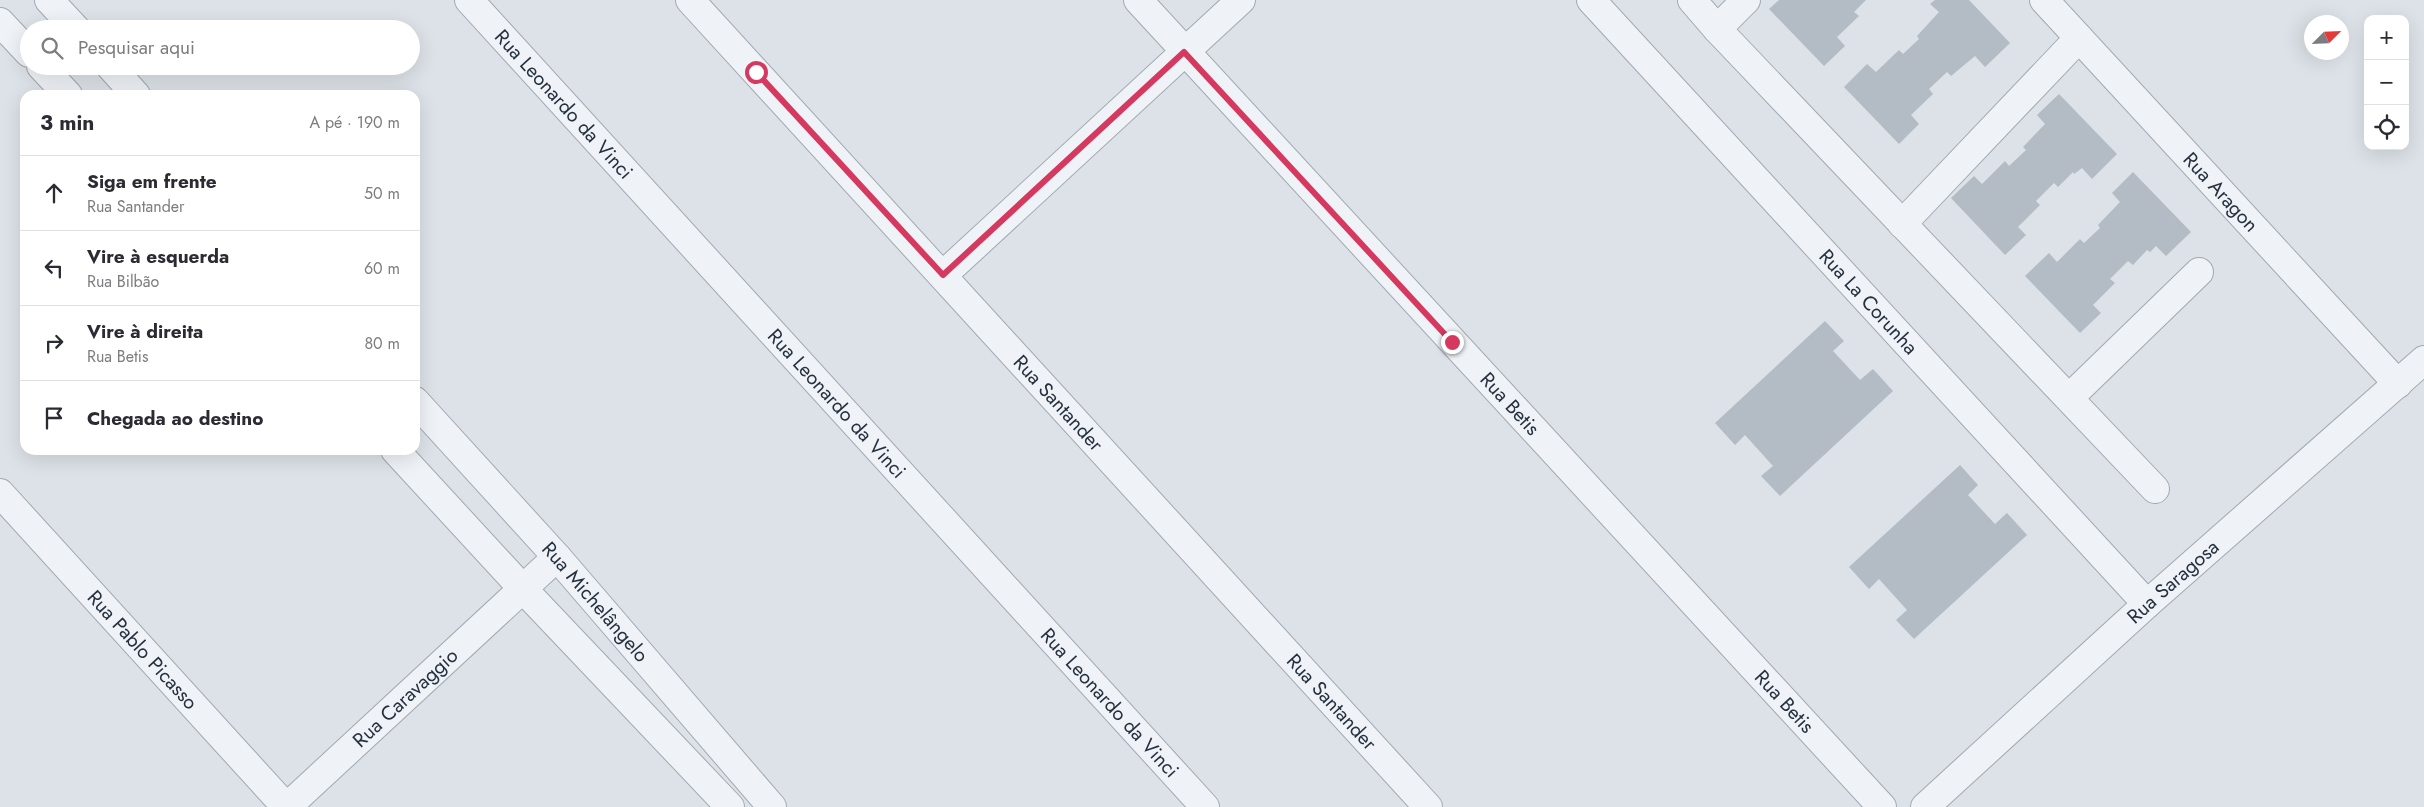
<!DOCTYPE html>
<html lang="pt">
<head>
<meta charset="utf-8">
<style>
	:root { --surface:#fff; --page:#f7f7f7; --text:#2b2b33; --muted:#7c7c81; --line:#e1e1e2 }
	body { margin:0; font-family:Jost,sans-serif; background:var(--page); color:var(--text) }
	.controls { position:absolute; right:15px; top:15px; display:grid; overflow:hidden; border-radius:10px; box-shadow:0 5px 20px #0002 }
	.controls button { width:45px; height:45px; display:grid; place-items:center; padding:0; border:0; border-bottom:1px solid var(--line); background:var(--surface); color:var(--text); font:25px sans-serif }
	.compass { position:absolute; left:2304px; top:15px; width:45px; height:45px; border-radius:50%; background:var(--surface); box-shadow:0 5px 20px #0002; rotate:66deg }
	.stop { position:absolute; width:15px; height:15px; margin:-11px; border:4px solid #d5395f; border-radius:50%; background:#fff }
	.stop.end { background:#d5395f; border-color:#fff; box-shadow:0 1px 5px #0008 }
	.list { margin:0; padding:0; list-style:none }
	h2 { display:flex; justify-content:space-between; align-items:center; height:65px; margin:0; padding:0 20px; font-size:21px }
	h2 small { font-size:16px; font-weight:400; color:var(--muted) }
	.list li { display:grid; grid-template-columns:32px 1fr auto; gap:15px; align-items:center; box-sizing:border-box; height:75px; padding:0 20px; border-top:1px solid var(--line) }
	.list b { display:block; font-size:19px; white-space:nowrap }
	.list p { margin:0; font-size:16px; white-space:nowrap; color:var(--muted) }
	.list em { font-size:16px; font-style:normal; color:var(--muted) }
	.icon { flex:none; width:28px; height:28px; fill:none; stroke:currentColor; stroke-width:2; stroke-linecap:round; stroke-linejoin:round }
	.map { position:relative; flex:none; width:2424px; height:807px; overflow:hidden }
	.search { position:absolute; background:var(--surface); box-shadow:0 5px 20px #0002; left:20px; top:20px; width:400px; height:55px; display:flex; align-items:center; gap:12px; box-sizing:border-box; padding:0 18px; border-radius:28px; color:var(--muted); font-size:19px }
	.panel { position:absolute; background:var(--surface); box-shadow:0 5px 20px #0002; left:20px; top:90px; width:400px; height:365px; border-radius:15px }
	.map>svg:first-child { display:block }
	.building { fill:#b3bbc4 }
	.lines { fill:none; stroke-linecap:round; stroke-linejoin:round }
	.minor-casing { stroke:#a1a9b1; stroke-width:30 }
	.minor { stroke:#eff2f6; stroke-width:28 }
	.route { stroke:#d5395f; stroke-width:6 }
	.labels { text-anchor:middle; stroke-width:4; stroke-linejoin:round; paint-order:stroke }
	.street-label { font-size:20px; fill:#25313e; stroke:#ecf0f5 }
</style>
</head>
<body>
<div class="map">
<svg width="2424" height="807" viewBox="0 0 2424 807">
	<rect width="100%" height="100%" fill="#dce2e7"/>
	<g class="building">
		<path d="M1779,0H1866L1854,12L1859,16L1837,37L1845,46L1824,66L1769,9Z"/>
		<path d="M1935,0H1969L2010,43L1985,67L1975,56L1951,76L1947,72L1929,89L1933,94L1911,115L1919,124L1899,144L1844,87L1867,64L1876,72L1899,50L1903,54L1919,39L1917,36L1939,12L1930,4Z"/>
		<path d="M2059,94L2117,154L2092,179L2082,168L2074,174L2073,172L2058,187L2054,183L2036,201L2040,205L2018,227L2026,235L2005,255L1951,198L1974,176L1982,184L2005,161L2009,166L2026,150L2023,147L2045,124L2037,115Z"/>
		<path d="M2133,172L2191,232L2166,256L2156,246L2150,252L2147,250L2133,265L2128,261L2110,279L2115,283L2093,305L2101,313L2080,333L2025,276L2049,253L2057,262L2080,239L2084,243L2100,228L2098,225L2120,202L2112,193Z"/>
		<path d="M1825,321L1844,341L1833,351L1860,380L1873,369L1893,391L1780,496L1761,476L1773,466L1745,435L1735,445L1715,423Z"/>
		<path d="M1960,465L1978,485L1968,495L1995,524L2007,513L2027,535L1914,639L1896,620L1907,610L1879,579L1869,589L1849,567Z"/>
	</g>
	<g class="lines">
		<g class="minor-casing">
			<g id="minor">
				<path d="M49,0L76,29"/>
				<path id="s1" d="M469,0L1205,807"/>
				<path id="s2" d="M690,0L1428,807"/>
				<path id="s3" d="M1138,0L1882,807"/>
				<path id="s4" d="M1591,0L2147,604"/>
				<path d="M1692,0L1717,29L1746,0"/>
				<path id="s5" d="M2044,0L2398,384"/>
				<path d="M0,22L29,53"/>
				<path d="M1717,29L2155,489"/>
				<path d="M41,66L68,95"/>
				<path d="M110,66L136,95"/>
				<path d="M1902,224L2079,38"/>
				<path d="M943,275L1241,0"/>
				<path d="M2069,398L2199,272"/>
				<path id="s6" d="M415,401L557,557L772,807"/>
				<path d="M395,450L523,589L730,807"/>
				<path id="s7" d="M0,493L286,807"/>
				<path id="s8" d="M287,807L557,557"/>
				<path id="s9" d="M1925,807L2147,604L2424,360"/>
			</g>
		</g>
		<use href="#minor" class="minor"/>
	</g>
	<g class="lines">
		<path class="route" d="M756,72L943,275L1184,52L1452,342"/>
	</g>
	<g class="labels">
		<g class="street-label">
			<text dy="7" stroke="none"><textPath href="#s1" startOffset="141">Rua Leonardo da Vinci</textPath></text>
			<text dy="7" stroke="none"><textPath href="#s5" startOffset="261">Rua Aragon</textPath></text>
			<text dy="7" stroke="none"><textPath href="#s4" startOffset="410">Rua La Corunha</textPath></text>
			<text dy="7" stroke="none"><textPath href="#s2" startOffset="546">Rua Santander</textPath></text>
			<text dy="7" stroke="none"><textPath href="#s1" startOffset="546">Rua Leonardo da Vinci</textPath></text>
			<text dy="7" stroke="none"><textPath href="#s3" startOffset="549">Rua Betis</textPath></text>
			<text dy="7" stroke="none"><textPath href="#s9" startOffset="335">Rua Saragosa</textPath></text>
			<text dy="7" stroke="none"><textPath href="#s6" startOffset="270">Rua Michelângelo</textPath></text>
			<text dy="7" stroke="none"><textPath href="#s7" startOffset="212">Rua Pablo Picasso</textPath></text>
			<text dy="7" stroke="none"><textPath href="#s8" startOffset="161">Rua Caravaggio</textPath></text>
			<text dy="7" stroke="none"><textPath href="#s3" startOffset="954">Rua Betis</textPath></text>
			<text dy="7" stroke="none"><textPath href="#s2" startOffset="951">Rua Santander</textPath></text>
			<text dy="7" stroke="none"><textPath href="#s1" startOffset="951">Rua Leonardo da Vinci</textPath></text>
		</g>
	</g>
</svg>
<div class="controls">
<button>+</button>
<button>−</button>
<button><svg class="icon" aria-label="locate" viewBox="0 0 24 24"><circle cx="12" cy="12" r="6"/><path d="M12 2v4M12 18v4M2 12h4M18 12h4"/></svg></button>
</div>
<svg class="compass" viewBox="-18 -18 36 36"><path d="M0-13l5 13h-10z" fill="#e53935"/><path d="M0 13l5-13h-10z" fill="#7c7c81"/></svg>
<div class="stop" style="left:756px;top:72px"></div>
<div class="stop end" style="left:1452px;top:342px"></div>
<div class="search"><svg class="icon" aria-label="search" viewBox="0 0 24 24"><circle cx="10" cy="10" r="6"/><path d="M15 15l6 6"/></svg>Pesquisar aqui</div>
<section class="panel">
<h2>3 min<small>A pé · 190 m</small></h2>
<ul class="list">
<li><svg class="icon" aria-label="ahead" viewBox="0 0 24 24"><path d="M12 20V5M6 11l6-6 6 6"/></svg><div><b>Siga em frente</b><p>Rua Santander</p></div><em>50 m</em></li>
<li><svg class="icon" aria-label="left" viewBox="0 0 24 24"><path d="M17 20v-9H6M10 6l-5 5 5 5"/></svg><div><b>Vire à esquerda</b><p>Rua Bilbão</p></div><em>60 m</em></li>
<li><svg class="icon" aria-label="right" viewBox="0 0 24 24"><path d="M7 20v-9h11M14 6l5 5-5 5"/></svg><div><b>Vire à direita</b><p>Rua Betis</p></div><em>80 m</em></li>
<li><svg class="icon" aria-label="arrive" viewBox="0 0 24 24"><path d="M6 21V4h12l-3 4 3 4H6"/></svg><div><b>Chegada ao destino</b></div></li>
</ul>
</section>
</div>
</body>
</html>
